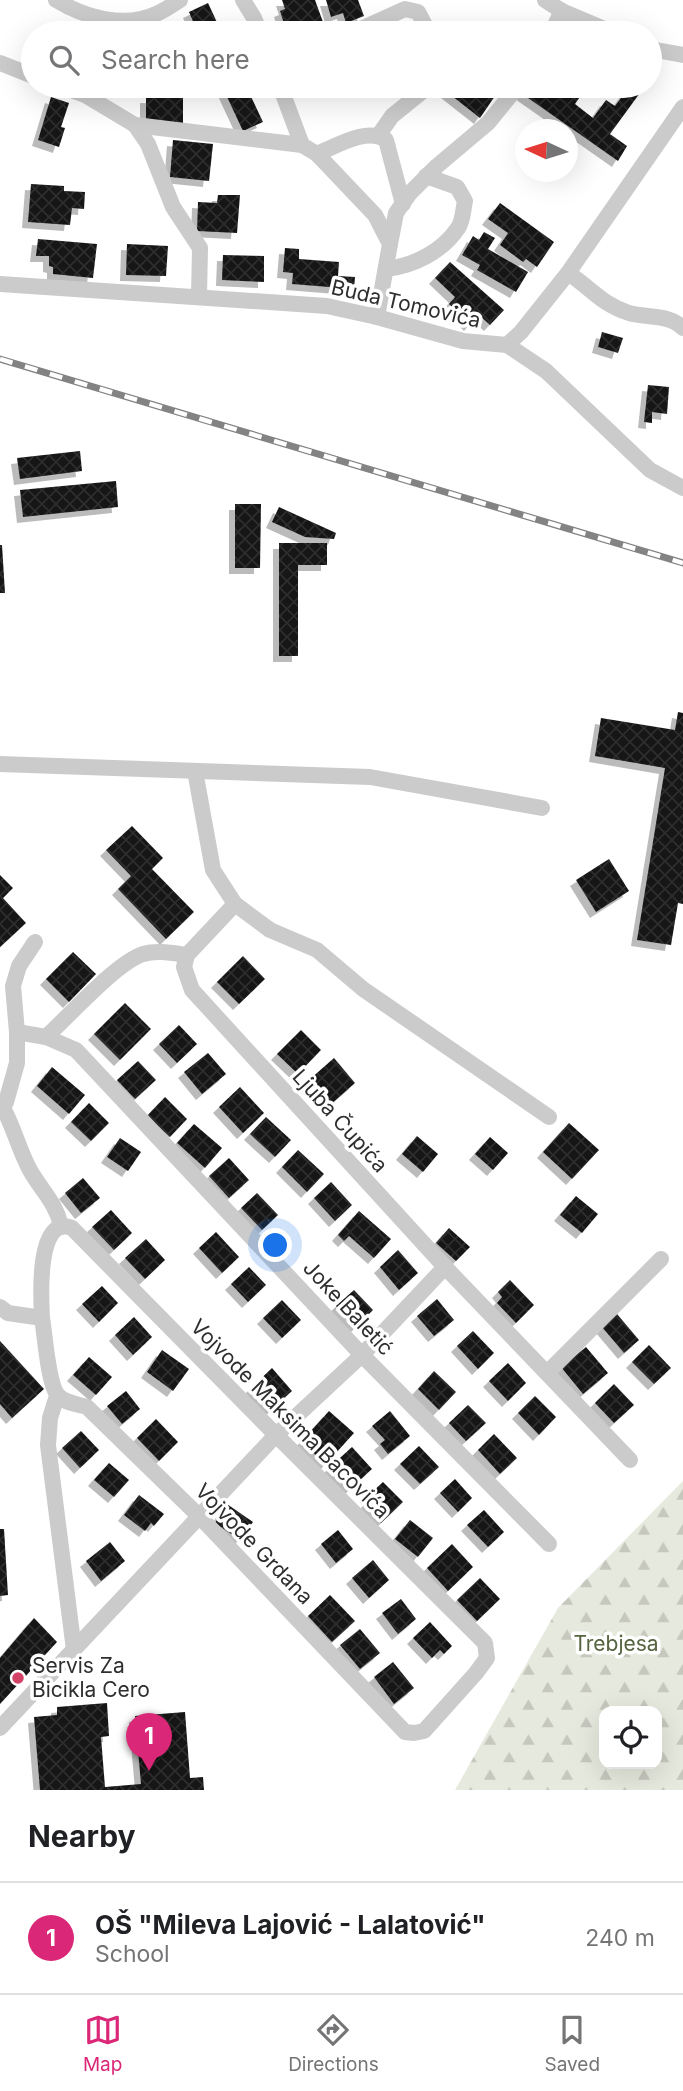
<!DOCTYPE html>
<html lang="en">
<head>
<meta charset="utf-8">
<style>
	:root { --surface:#fff; --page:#f2f2f2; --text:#202124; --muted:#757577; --line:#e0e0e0; --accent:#db2777 }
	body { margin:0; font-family:Inter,sans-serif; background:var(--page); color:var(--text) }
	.controls { position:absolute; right:21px; bottom:21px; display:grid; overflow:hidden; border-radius:14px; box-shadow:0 7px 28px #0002 }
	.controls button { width:63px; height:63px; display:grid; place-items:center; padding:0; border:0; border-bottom:2px solid var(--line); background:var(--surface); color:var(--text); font:35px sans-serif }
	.compass { position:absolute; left:515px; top:119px; width:63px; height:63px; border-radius:50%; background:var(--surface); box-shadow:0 7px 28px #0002; rotate:274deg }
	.you { position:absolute; left:276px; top:1246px; width:24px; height:24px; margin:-18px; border:5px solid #fff; border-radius:50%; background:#1a73e8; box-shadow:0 0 0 10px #1a73e833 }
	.badge { display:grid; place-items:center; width:46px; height:46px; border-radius:50%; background:var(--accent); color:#fff; font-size:23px; font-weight:700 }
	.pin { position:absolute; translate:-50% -58px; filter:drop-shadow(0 2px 4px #0008) }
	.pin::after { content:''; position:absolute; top:37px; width:24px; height:21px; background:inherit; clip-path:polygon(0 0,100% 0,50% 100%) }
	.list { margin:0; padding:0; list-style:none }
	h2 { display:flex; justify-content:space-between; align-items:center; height:91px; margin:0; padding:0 28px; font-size:30px }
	h2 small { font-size:23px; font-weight:400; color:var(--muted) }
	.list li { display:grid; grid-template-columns:46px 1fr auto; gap:21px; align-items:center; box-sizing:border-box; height:112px; padding:0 28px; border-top:2px solid var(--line) }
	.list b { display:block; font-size:26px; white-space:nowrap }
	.list p { margin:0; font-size:23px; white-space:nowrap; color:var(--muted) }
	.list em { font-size:23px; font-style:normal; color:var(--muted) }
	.icon { flex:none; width:38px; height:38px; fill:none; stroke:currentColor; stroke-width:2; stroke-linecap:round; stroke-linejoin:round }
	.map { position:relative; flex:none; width:683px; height:1790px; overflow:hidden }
	.search { position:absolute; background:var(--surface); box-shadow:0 7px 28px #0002; left:21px; right:21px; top:21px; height:77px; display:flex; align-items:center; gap:18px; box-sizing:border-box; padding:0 24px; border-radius:38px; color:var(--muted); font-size:26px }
	.sheet { height:203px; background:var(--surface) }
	nav { display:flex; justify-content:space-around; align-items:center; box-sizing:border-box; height:98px; border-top:2px solid var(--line); background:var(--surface); font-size:19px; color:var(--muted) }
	nav a { display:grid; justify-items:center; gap:4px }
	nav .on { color:var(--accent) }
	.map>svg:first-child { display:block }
	.forest { fill:url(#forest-firs); fill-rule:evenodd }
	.building { fill:url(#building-cross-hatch); filter:url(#shadow) }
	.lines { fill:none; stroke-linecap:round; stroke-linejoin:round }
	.minor { stroke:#cbcbcb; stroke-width:16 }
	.rail-casing { stroke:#838383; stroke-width:7 }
	.rail { stroke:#fff; stroke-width:4.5; stroke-dasharray:13; stroke-linecap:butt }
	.poi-dot { fill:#d24267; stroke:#fff; stroke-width:2.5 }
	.labels { text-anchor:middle; stroke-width:7; stroke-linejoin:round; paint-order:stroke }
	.street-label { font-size:21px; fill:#2e2e2e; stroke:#fff }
	.park-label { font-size:21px; fill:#576440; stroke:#fff }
	.poi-label { font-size:21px; fill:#2e2e2e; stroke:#fff; text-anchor:start }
</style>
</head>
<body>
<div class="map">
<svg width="683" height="1790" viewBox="0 0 683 1790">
	<defs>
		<pattern id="forest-firs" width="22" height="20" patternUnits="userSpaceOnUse" patternTransform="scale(1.75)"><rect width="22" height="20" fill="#e6e9dd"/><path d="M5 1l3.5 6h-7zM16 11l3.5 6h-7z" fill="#c6c8be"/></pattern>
		<pattern id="building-cross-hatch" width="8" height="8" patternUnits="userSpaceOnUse" patternTransform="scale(1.75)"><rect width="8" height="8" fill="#151515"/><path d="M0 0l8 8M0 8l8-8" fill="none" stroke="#2f2f2f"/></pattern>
		<filter id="shadow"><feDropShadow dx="-6" dy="6" stdDeviation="0" flood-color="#0004"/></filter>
	</defs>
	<rect width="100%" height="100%" fill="#fff"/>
	<path class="forest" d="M683,1481V1790H455L558,1608ZM604,1711H657V1764H604Z"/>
	<g class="building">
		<path d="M282,0H315L327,33H287L280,11L285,9Z"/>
		<path d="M326,0H358L364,16L346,23L343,13L331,17Z"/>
		<path d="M208,3L222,33H198L189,12Z"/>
		<path d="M477,22L490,33H467Z"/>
		<path d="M222,86H246L263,122L243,131Z"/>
		<path d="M451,86H493L492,90L497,93L480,118L447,92Z"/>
		<path d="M527,86H582L586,88L575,104L593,118L606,100L615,106L630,86H645L610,134L627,146L618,161L521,93Z"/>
		<path d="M51,97L69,103L61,127L65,128L59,147L38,140Z"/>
		<path d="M146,97L183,98V123L146,122Z"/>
		<path d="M173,140L213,144L209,181L170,177Z"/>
		<path d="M31,184L64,186V191L85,192L84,209L72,208L70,225L28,222Z"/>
		<path d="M218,195H240L237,233L197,231L198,202L217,203Z"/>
		<path d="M500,203L554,242L537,267L526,259L523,262L500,245L508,233L488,219Z"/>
		<path d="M484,232L495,238L488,249L528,272L516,292L477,270L480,265L462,255L473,236L479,240Z"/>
		<path d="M38,239L97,244L93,278L53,274V267L49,266V256H36Z"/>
		<path d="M127,244L168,246L166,276L126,275Z"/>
		<path d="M285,248L299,249V259L339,262L338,276L355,277L354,289L292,284L293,273L283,272Z"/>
		<path d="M223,255L264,256V282L222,280Z"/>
		<path d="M450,262L504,310L490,325L479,315L470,325L449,304L455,297L435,278Z"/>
		<path d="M602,332L623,338L618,353L598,347Z"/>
		<path d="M648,385L669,387L667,414L652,412V423L644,422Z"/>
		<path d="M80,451L82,471L20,479L17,458Z"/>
		<path d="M116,481L118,507L23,517L20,490Z"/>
		<path d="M235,504H261L260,568H235Z"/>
		<path d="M279,507L336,533L334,539L305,537L272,522Z"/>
		<path d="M279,543H327V565H298V656H279Z"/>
		<path d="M0,545H2L5,593H0Z"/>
		<path d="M678,712L683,713V904L678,903L671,945L637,940L665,768L595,756L601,718L675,730Z"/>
		<path d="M132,826L163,858L152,869L194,912L166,939L118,889L131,876L106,850Z"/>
		<path d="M609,859L629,891L596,912L576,880Z"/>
		<path d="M0,875L13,888L3,898L26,923L0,947Z"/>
		<path d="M73,952L96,974L69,1002L46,979Z"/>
		<path d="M243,956L265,979L239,1004L217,982Z"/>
		<path d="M125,1003L151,1029L120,1060L94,1034Z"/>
		<path d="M179,1025L197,1044L177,1063L159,1044Z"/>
		<path d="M301,1030L321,1050L298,1074L277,1054Z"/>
		<path d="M208,1053L226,1074L202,1094L184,1072Z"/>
		<path d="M334,1058L355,1083L330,1105L309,1080Z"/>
		<path d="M138,1061L156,1080L135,1099L117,1080Z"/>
		<path d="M52,1067L85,1095L69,1114L37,1086Z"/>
		<path d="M240,1087L264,1113L243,1133L219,1107Z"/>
		<path d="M165,1097L187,1119L170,1137L147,1116Z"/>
		<path d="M89,1103L109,1123L91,1141L71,1122Z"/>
		<path d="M266,1117L291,1140L275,1157L250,1134Z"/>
		<path d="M569,1123L599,1150L572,1179L543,1152Z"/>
		<path d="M194,1124L222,1148L205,1168L177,1143Z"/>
		<path d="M417,1136L438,1154L423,1172L402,1154Z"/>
		<path d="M490,1137L508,1153L493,1170L475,1154Z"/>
		<path d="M120,1138L141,1152L128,1171L107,1157Z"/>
		<path d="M298,1150L324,1174L307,1192L282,1167Z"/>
		<path d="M229,1158L249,1180L229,1198L209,1176Z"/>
		<path d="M83,1178L100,1198L81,1213L65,1193Z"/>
		<path d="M331,1182L352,1205L335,1221L314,1198Z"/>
		<path d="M257,1193L278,1215L262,1230L241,1208Z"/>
		<path d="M576,1196L598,1214L582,1233L560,1215Z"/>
		<path d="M111,1210L132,1233L114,1250L92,1227Z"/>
		<path d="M359,1211L391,1239L374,1258L349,1236L344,1241L338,1235Z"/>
		<path d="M449,1228L470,1247L456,1261L436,1243Z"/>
		<path d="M216,1232L239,1257L222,1273L199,1248Z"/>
		<path d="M146,1239L165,1260L145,1279L125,1258Z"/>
		<path d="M398,1250L418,1273L399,1290L380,1267Z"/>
		<path d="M249,1267L266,1285L248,1302L231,1284Z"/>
		<path d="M510,1280L534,1305L516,1323L497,1303L502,1297L498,1292Z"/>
		<path d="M102,1286L118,1303L99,1322L82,1304Z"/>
		<path d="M354,1290L373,1310L356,1327L336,1306Z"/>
		<path d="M437,1299L454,1320L434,1336L417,1316Z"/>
		<path d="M282,1300L301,1320L282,1338L263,1318Z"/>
		<path d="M617,1314L639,1340L624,1353L602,1327Z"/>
		<path d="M134,1317L152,1337L133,1355L115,1335Z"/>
		<path d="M473,1331L494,1353L478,1369L457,1346Z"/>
		<path d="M0,1341L44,1389L12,1418L0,1404Z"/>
		<path d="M649,1345L671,1368L654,1384L632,1362Z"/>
		<path d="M586,1347L608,1373L583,1394L561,1367Z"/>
		<path d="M162,1350L189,1369L173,1391L147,1372Z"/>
		<path d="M89,1357L112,1377L96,1395L73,1375Z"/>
		<path d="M508,1363L526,1383L508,1401L489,1381Z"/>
		<path d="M272,1368L292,1391L270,1411L250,1389Z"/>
		<path d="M434,1371L456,1392L439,1410L418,1389Z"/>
		<path d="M614,1384L634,1405L614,1423L595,1403Z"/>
		<path d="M126,1391L140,1409L122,1424L107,1406Z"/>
		<path d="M535,1396L556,1417L539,1435L518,1413Z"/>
		<path d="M468,1405L486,1423L466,1441L449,1423Z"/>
		<path d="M329,1411L354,1433L326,1464L301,1442Z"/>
		<path d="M390,1411L410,1436L388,1454L380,1444L385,1440L372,1426Z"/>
		<path d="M156,1419L178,1442L159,1461L137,1438Z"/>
		<path d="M81,1431L99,1450L80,1468L62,1448Z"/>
		<path d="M494,1434L517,1458L500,1474L478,1450Z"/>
		<path d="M419,1446L439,1467L420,1484L400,1464Z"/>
		<path d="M352,1447L372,1469L350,1489L330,1467Z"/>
		<path d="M109,1463L129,1480L114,1497L94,1480Z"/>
		<path d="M455,1479L472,1498L458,1512L440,1493Z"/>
		<path d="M383,1482L403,1502L381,1523L364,1505L372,1497L370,1494Z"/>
		<path d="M139,1495L164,1514L154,1526L151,1523L145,1531L124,1515Z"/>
		<path d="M227,1504L253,1522L240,1540L215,1523Z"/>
		<path d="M484,1510L504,1532L488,1547L467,1525Z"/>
		<path d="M410,1520L433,1538L418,1557L395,1539Z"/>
		<path d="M0,1529H4L8,1595L0,1596Z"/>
		<path d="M338,1530L353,1549L336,1563L321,1544Z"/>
		<path d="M110,1542L125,1561L101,1581L86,1561Z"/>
		<path d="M452,1544L473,1567L448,1591L427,1568Z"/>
		<path d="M373,1560L389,1580L369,1598L352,1578Z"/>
		<path d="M480,1578L500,1599L477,1621L457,1600Z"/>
		<path d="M330,1595L355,1621L332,1642L308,1616Z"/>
		<path d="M401,1599L416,1619L398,1634L382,1613Z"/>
		<path d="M34,1618L57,1642L0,1704V1658Z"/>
		<path d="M430,1622L452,1646L444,1654L440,1650L432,1658L413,1638Z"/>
		<path d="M360,1629L380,1653L360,1669L340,1645Z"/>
		<path d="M393,1662L414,1688L394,1704L374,1677Z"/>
		<path d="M107,1703L109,1736L101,1737L105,1787L141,1784L135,1716L185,1712L190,1778L203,1777L204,1790H40L34,1717L57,1715V1707Z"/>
	</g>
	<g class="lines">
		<g class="minor">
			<path d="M56,0C84,17 124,29 156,14C164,11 172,5 180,0"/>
			<path d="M243,0L254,18L260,33"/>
			<path d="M545,0L562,11L614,33"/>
			<path d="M352,33L405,9L418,12L429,33"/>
			<path d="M551,33L562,11"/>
			<path d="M650,49L683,55"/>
			<path d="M0,63L33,76"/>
			<path d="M60,86L85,95L135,125L302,145"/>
			<path d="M280,86L302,145L317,154L375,215L390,244L377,317"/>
			<path d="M135,125L148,144L173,207L200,248L199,297"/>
			<path d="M378,136L392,116L429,86"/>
			<path d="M317,154C337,146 366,127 386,140L403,204"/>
			<path d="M390,244L396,213L410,193L437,166L488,123L518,86"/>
			<path d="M386,269C413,266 442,252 458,228C463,221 463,210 465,201L457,187L426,176"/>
			<path d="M568,273C591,288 601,304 629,313C647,318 669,314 683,328"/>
			<path d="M0,284L327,306L377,317L463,341L507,345L546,371L650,470L683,488"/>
			<path d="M507,345L521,332L568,273L683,107"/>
			<path d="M0,764L370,777L542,808"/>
			<path d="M195,771L213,870L235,904L270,930L317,950L363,989L549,1117"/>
			<path d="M235,904L187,955L184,967L192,990L445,1267L630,1460"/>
			<path d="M17,1032L46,1037L76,1050L362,1355L549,1544"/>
			<path d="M46,1037C69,1016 116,963 143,954C157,950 172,953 187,955"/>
			<path d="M2,1106C14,1127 19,1151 31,1172C43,1192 55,1202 61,1225"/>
			<path d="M0,1108L6,1102L17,1063V1032L13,986L19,966L35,942"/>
			<path d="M0,1307L8,1313L42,1318C45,1335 48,1382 57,1394C63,1403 78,1404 87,1407L199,1516L405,1732L414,1733L424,1731L476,1673L487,1658L485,1643L276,1435L72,1228C36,1214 41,1299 42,1318"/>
			<path d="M547,1373L661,1259"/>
			<path d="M57,1396L50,1418L48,1445L74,1650"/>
			<path d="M0,1728L276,1435L362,1355L445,1267"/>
		</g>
		<g class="rail-casing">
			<path id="rail" d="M0,359L683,563"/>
		</g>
		<use href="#rail" class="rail"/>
	</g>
	<circle class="poi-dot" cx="18" cy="1678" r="7"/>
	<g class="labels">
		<g class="street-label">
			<text transform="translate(406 304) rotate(13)" y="7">Buda Tomovića</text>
			<text transform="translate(340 1121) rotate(48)" y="7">Ljuba Čupića</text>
			<text transform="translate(348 1308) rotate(47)" y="7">Joke Baletić</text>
			<text transform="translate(290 1419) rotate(45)" y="7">Vojvode Maksima Bacovića</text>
			<text transform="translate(254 1544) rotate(46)" y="7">Vojvode Grdana</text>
		</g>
		<g class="park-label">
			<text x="616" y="1651">Trebjesa</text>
		</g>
		<g class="poi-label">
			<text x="32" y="1673">Servis Za<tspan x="32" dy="24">Bicikla Cero</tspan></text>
		</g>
	</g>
</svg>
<div class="controls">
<button><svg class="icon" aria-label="locate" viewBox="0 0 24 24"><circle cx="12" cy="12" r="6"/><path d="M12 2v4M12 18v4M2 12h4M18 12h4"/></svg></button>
</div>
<svg class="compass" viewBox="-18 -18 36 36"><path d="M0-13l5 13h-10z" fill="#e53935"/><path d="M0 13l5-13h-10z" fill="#757577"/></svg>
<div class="you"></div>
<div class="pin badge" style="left:149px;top:1771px">1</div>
<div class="search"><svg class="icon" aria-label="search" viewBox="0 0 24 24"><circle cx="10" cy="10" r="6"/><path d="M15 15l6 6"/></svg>Search here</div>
</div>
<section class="sheet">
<h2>Nearby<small></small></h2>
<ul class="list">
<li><span class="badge">1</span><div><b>OŠ &quot;Mileva Lajović - Lalatović&quot;</b><p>School</p></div><em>240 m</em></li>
</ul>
</section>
<nav>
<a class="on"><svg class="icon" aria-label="map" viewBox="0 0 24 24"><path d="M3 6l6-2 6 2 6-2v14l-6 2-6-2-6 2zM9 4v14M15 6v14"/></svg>Map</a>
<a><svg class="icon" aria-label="directions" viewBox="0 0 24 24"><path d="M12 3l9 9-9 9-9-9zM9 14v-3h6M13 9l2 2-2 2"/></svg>Directions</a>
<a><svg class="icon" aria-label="saved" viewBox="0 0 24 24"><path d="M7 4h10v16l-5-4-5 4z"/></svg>Saved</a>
</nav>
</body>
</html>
